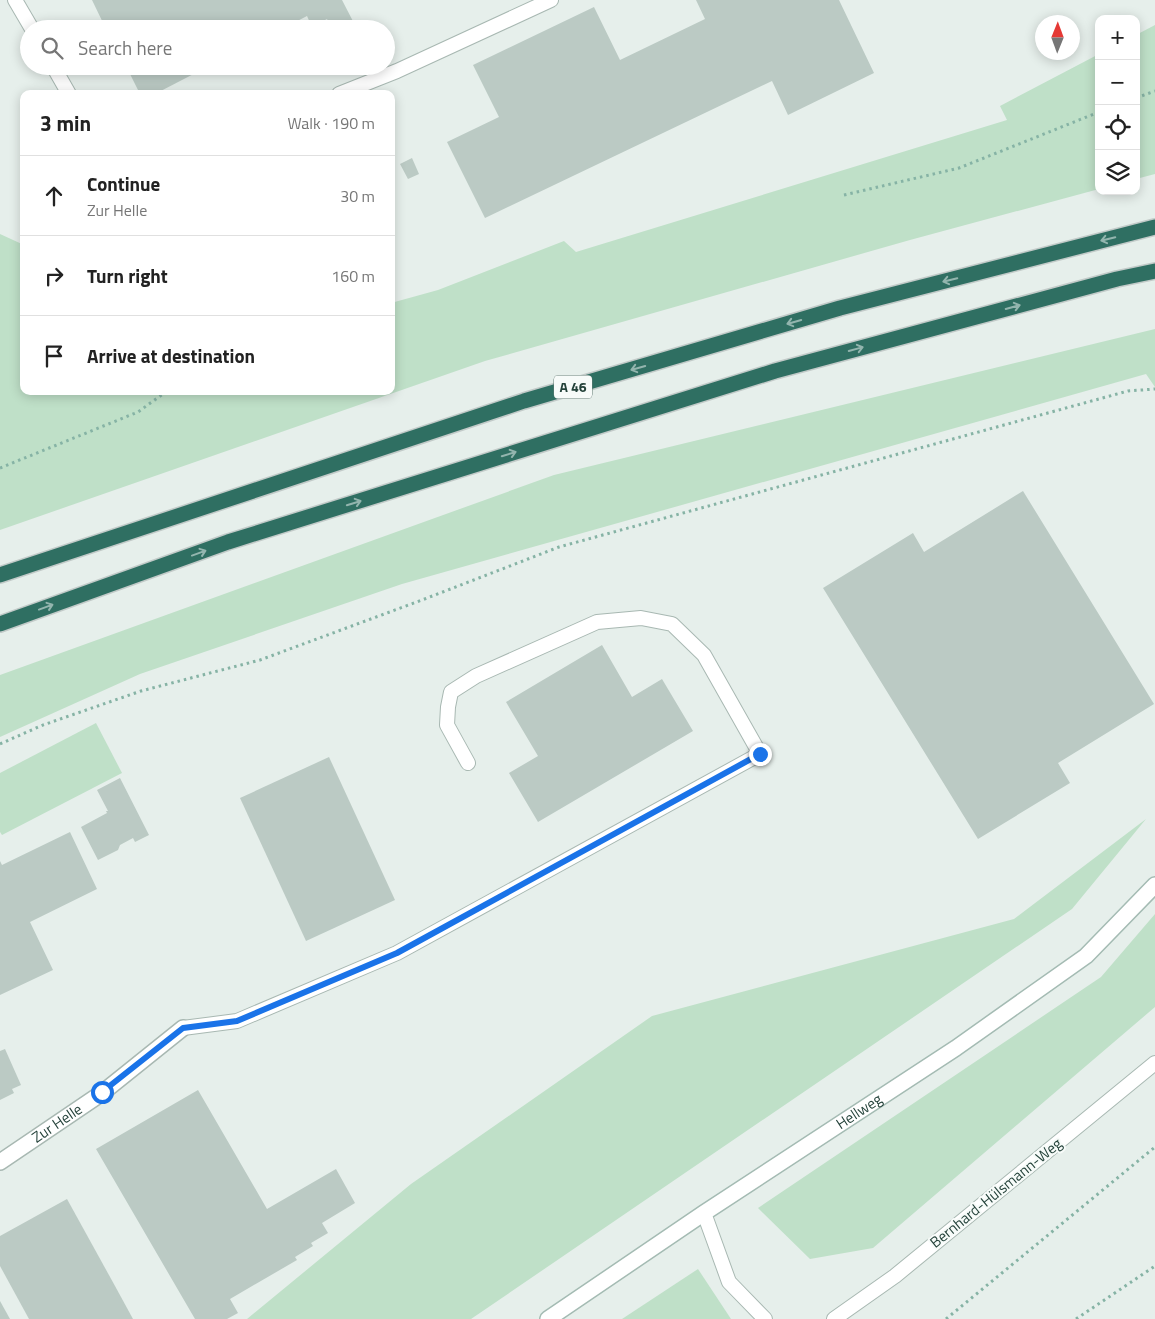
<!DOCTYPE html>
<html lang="en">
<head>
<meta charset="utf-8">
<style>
	:root { --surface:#fff; --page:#f2f2f2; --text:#222; --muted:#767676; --line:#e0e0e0 }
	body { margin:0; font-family:"Titillium Web",sans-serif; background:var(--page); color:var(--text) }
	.controls { position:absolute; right:15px; top:15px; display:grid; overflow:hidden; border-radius:10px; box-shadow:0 2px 12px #0003 }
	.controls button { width:45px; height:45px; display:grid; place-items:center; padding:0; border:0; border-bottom:1px solid var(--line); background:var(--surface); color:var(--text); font:25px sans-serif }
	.compass { position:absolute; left:1035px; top:15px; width:45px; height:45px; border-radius:50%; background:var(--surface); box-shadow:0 2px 12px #0003; rotate:1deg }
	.stop { position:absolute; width:15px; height:15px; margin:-11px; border:4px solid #1a73e8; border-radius:50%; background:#fff }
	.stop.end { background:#1a73e8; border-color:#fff; box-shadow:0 1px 5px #0008 }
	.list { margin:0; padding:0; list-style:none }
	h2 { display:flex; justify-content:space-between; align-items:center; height:65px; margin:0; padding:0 20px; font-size:21px }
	h2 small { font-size:16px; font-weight:400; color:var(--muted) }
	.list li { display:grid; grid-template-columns:32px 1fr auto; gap:15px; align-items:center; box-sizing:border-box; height:80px; padding:0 20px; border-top:1px solid var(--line) }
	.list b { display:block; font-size:19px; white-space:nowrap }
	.list p { margin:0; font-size:16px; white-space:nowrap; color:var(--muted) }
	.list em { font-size:16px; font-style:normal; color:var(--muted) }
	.icon { flex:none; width:28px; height:28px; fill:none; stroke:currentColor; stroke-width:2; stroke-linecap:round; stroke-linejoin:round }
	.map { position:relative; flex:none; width:1155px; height:1319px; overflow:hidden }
	.search { position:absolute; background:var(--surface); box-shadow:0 2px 12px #0003; left:20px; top:20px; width:375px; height:55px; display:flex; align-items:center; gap:12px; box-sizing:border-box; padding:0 18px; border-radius:28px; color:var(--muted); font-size:19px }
	.panel { position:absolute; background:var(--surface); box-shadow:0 2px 12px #0003; left:20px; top:90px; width:375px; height:305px; border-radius:10px }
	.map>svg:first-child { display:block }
	.green { fill:#bfe0c8 }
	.building { fill:#bbcac4 }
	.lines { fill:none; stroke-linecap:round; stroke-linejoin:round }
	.lane-casing { stroke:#a8b8b2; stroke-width:16 }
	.street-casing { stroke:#a8b8b2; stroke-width:18 }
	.secondary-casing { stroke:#a4bbb3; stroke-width:18 }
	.highway-casing { stroke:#c2cac8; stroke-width:18 }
	.path { stroke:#86b3a5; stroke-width:3; stroke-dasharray:2.5 4; stroke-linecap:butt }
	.lane { stroke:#fff; stroke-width:14 }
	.street { stroke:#fff; stroke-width:15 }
	.secondary { stroke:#fff; stroke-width:15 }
	.highway { stroke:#2f6f62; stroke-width:15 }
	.oneway { stroke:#93b5ae }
	.route { stroke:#1a73e8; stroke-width:6 }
	.labels { text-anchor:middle; stroke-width:4; stroke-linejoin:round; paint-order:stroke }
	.shield { fill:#f7fbf9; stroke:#637a73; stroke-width:1 }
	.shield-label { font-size:14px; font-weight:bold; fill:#24423a }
	.street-label { font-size:15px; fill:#24423a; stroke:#f7fbf9 }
</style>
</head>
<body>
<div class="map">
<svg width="1155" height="1319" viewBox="0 0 1155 1319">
	<rect width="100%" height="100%" fill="#e6efeb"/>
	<g class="green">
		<path d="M1155,25V174L1136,179V35Z"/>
		<path d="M1099,54V189L910,240L485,361L0,530V234L24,245V391H391V303L438,290L564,241L576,252L1007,120L1000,106Z"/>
		<path d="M1155,329V387L1146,374L402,584L140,674L0,737V675L554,475Z"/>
		<path d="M96,723L122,773L2,835L0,832V773Z"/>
		<path d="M1146,819L1072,909L471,1319H247L411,1184L652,1016L1014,919Z"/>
		<path d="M1155,914V1007L873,1248L810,1259L758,1208L1101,977Z"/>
		<path d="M698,1269L731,1319H622Z"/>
	</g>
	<g class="building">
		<path d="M92,0H342L357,29H332L327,19L312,27L307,16L282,29H106Z"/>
		<path d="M696,0H839L874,73L788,115L772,81L485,218L447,142L499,117L473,65L594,7L620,60L705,19Z"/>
		<path d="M126,66H209L155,94H140Z"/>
		<path d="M412,158L419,174L408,179L400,164Z"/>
		<path d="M1023,491L1154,704L1058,763L1070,783L978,839L823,588L913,533L924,552Z"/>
		<path d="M602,645L632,697L662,679L693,731L538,822L509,773L538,756L506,702Z"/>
		<path d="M329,757L395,900L306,941L240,798Z"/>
		<path d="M120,778L149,835L135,842L133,838L120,845L118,850L98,860L81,827L107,813L106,811H108L97,790Z"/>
		<path d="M70,832L97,889L30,922L53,970L0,995V861L2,865Z"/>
		<path d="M5,1049L21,1085L12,1089L14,1093L0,1100V1051Z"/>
		<path d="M198,1090L267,1209L336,1169L355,1203L322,1223L328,1233L311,1243L313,1246L295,1257L297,1260L230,1299L238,1313L227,1319H195L96,1149Z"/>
		<path d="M67,1199L115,1286L133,1319H29L0,1266V1236Z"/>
		<path d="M0,1301L10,1319H0Z"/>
	</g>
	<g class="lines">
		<g class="lane-casing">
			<g id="lane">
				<path d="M15,0L32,29"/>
				<path d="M53,66L69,94"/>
				<path d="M339,94L397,71L551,0"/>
				<path d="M183,1028L237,1021L397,953L760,754L704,655L672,624L641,618L597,622L476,676L451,692L448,707L447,725L468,763"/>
				<path d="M704,1213L729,1282L765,1319"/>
				<path d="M834,1319L895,1276L1155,1063"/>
			</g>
		</g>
		<g class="street-casing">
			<g id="street">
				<path id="s1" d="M0,1162L102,1093L183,1028"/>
			</g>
		</g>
		<g class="secondary-casing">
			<g id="secondary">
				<path id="s2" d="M548,1319L704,1213L956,1048L1086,956L1155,885"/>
			</g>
		</g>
		<g class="highway-casing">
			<g id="highway">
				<path d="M0,575L524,401L840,308L1155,227"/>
				<path d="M0,624L228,542L775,371L1117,279L1155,271"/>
			</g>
		</g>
		<g class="path">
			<path d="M1136,98L1155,91"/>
			<path d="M844,195L959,168L1099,112"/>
			<path d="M0,468L138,412L167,391"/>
			<path d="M0,744L43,725L141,691L260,660L422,600L559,547L1128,391L1155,389"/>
			<path d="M946,1319L1155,1147"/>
			<path d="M1076,1319L1155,1266"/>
		</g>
		<use href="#lane" class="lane"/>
		<use href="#street" class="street"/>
		<use href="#secondary" class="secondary"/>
		<use href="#highway" class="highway"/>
	</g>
	<defs><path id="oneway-shaft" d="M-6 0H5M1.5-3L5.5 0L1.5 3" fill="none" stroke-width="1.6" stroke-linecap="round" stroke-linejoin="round" transform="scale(1.25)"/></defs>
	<g class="oneway">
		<use href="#oneway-shaft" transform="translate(1108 239) rotate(166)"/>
		<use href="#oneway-shaft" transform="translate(950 280) rotate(166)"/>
		<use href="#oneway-shaft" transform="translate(1013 307) rotate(-15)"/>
		<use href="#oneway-shaft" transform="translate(794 322) rotate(164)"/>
		<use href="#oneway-shaft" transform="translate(856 349) rotate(-15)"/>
		<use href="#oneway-shaft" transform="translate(638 368) rotate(164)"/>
		<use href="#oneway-shaft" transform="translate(509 454) rotate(-17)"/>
		<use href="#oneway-shaft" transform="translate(354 503) rotate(-17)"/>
		<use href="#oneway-shaft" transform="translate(199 553) rotate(-20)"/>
		<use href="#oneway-shaft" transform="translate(46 607) rotate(-20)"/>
	</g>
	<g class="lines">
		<path class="route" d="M102,1092L183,1028L237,1021L397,953L760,754"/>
	</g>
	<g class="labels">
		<rect class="shield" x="554" y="375.5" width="38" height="23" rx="4"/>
		<g class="shield-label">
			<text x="573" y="392">A 46</text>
		</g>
		<g class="street-label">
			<text dy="5" stroke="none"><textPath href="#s2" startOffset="374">Hellweg</textPath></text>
			<text dy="5" stroke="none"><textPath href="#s1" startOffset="69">Zur Helle</textPath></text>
			<text transform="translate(996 1193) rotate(-39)" y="5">Bernhard-Hülsmann-Weg</text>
		</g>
	</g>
</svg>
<div class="controls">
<button>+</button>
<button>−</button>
<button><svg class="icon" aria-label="locate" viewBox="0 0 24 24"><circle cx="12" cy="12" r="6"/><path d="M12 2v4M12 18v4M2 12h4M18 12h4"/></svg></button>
<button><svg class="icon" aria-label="layers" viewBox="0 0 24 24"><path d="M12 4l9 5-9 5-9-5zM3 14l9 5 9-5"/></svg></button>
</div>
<svg class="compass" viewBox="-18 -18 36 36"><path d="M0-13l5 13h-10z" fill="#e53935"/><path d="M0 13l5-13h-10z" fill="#767676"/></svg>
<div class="stop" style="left:102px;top:1092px"></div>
<div class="stop end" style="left:760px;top:754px"></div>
<div class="search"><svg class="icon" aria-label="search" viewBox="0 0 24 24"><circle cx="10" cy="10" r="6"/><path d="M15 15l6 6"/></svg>Search here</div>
<section class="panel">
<h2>3 min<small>Walk · 190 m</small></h2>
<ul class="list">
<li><svg class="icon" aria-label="ahead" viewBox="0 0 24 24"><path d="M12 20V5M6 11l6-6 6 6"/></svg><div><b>Continue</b><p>Zur Helle</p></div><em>30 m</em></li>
<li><svg class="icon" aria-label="right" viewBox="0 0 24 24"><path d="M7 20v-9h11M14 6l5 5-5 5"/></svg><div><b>Turn right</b></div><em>160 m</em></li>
<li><svg class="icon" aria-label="arrive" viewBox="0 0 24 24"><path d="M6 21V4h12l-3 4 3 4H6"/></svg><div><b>Arrive at destination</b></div></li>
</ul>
</section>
</div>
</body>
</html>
